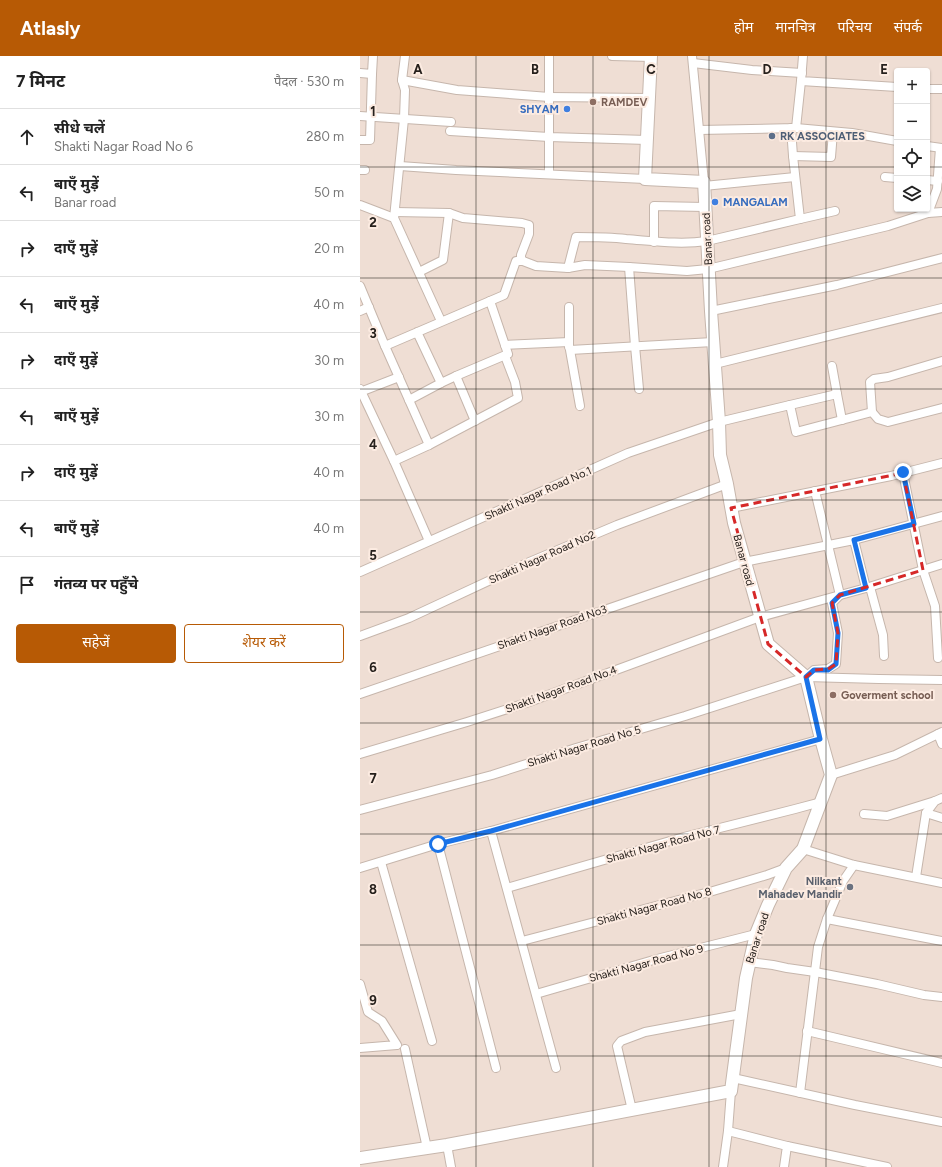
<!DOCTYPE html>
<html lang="hi">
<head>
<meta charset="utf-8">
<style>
	:root { --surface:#fff; --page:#f6f6f6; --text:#222; --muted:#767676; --line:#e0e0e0; --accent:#b75a05 }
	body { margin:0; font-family:Figtree,"Noto Sans Devanagari",sans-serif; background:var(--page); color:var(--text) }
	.controls { position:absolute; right:12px; top:12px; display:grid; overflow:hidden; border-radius:4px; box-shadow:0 1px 3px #0004 }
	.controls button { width:36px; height:36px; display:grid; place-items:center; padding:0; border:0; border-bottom:1px solid var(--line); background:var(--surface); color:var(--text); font:20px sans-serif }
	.stop { position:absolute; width:12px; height:12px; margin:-9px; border:3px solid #1a73e8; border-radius:50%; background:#fff }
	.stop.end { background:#1a73e8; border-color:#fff; box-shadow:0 1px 4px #0008 }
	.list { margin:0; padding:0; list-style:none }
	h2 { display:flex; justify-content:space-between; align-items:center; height:52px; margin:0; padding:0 16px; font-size:17px }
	h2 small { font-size:13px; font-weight:400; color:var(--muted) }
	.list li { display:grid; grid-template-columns:26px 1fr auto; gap:12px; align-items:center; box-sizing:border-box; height:56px; padding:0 16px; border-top:1px solid var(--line) }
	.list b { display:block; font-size:15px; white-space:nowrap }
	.list p { margin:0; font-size:13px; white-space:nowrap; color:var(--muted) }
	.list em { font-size:13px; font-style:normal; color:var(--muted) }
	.actions { display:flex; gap:8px; padding:12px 16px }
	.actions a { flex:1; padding:9px 0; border:1px solid var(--accent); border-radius:4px; text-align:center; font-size:14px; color:var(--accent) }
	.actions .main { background:var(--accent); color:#fff }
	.icon { flex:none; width:22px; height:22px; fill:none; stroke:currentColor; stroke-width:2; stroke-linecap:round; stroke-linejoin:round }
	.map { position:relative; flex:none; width:582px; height:1111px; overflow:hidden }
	header { display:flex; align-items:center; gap:24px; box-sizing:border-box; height:56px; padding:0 20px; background:var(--accent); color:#fff }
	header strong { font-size:19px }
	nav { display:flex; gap:22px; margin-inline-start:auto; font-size:14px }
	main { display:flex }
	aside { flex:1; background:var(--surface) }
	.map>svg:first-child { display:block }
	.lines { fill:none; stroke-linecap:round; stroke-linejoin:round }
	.street-casing { stroke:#c6b6ac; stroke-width:10 }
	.secondary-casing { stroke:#c6b6ac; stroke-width:14 }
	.street { stroke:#fff; stroke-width:8 }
	.secondary { stroke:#fff; stroke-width:12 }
	.route { stroke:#1a73e8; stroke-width:5 }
	.marked { fill:none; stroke:#d62828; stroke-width:3; stroke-dasharray:8 5; stroke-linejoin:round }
	.grid { fill:none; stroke:#26201c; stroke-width:1; stroke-opacity:0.55 }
	.education-dot { fill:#8d6e63; stroke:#fcebe1; stroke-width:1.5 }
	.shop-dot { fill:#3f7fe0; stroke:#fcebe1; stroke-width:1.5 }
	.service-dot { fill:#5c6f8a; stroke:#fcebe1; stroke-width:1.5 }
	.worship-dot { fill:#6b7280; stroke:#fcebe1; stroke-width:1.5 }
	.labels { text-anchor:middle; stroke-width:4; stroke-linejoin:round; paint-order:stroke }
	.education-label { font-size:11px; font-weight:bold; fill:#785e54; stroke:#fcebe1; text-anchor:start }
	.shop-label { font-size:11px; font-weight:bold; fill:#366cbe; stroke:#fcebe1; text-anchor:end }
	.service-label { font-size:11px; font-weight:bold; fill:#4e5e75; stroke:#fcebe1; text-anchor:start }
	.street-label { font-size:11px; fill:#26201c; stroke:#fcebe1 }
	.worship-label { font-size:11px; font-weight:bold; fill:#5b616d; stroke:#fcebe1; text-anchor:end }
	.grid-label { font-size:13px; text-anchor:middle; font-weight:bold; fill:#26201c; stroke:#fcebe1; stroke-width:4; stroke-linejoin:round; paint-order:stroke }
</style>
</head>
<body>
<header>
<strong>Atlasly</strong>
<nav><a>होम</a><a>मानचित्र</a><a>परिचय</a><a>संपर्क</a></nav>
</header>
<main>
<aside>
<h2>7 मिनट<small>पैदल · 530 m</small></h2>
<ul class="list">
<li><svg class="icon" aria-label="ahead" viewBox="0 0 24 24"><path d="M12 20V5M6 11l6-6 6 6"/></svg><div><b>सीधे चलें</b><p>Shakti Nagar Road No 6</p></div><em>280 m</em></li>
<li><svg class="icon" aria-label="left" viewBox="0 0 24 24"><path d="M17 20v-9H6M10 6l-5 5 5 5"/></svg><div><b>बाएँ मुड़ें</b><p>Banar road</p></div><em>50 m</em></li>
<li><svg class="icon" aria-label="right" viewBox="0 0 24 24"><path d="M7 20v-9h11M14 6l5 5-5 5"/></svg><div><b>दाएँ मुड़ें</b></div><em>20 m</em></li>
<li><svg class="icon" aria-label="left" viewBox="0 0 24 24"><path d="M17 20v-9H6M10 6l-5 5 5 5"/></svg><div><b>बाएँ मुड़ें</b></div><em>40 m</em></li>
<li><svg class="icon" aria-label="right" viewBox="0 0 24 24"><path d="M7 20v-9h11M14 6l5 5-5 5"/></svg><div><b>दाएँ मुड़ें</b></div><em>30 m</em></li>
<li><svg class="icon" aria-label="left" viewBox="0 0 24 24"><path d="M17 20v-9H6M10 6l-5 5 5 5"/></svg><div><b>बाएँ मुड़ें</b></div><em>30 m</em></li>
<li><svg class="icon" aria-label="right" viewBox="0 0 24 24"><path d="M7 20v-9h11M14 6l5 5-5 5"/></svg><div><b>दाएँ मुड़ें</b></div><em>40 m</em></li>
<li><svg class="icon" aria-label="left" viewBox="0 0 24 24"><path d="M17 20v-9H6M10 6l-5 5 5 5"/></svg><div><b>बाएँ मुड़ें</b></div><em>40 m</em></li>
<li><svg class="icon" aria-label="arrive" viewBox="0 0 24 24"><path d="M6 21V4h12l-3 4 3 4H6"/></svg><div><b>गंतव्य पर पहुँचे</b></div></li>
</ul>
<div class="actions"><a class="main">सहेजें</a><a>शेयर करें</a></div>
</aside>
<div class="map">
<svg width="582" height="1111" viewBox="0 0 582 1111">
	<rect width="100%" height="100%" fill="#efded4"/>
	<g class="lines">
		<g class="street-casing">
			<g id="street">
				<path d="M252,0L291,1"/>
				<path d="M332,0L344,126"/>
				<path d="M443,0L441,25L537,31"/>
				<path d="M333,7L392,14L442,17"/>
				<path d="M0,17L12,18L13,0"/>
				<path d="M42,24L97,34L189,41V0"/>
				<path d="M567,33H582"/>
				<path d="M0,60L91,66"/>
				<path d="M436,72L492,77L537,85"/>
				<path d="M339,74L436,72L441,25"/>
				<path d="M90,75L189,81L287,84"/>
				<path d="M0,84H10L12,18"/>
				<path d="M567,90L582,92"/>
				<path d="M433,100L471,101L473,76"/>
				<path d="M40,110L96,114L285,123"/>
				<path d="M0,114H5"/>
				<path d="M189,118V41L289,42"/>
				<path d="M525,121L537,122"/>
				<path d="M567,124L578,125"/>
				<path d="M344,130L435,121"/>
				<path d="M0,149L34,162L81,265"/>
				<path d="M35,156L89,157L103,162L162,167L169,169V178L161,199V203L163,205L176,210L208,212L225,209L269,211L327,215L348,213L528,170L568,157L577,133L580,92"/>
				<path d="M568,157L582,156"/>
				<path d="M34,162L44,63L45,34L42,24L45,0"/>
				<path d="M440,163L475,155"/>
				<path d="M294,186V150L345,151"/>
				<path d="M269,211L275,290L279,333"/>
				<path d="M208,212L216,181C233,181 250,181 266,183C293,185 320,189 347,185L440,163L433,100L431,72"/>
				<path d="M59,216L83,204L89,157"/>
				<path d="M0,230L25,290L130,245L148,298L96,320L81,327L57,276"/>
				<path d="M130,245L144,239L156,205H163"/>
				<path d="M209,251V291"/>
				<path d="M0,255L9,251"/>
				<path d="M351,255L477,229L582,202"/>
				<path d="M145,289L209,286"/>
				<path d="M25,290L69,389L158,342L155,326L145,300"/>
				<path d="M355,308L582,252"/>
				<path d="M472,310L477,338"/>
				<path d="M96,320L115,365"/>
				<path d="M0,333L34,405L69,389"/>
				<path d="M0,336L39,321"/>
				<path d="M49,344L81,327"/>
				<path d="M430,349L477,338L482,364"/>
				<path d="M220,350L210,294L353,286"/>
				<path d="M512,356L510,326L514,323L528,321L582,305"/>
				<path d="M34,405L69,485"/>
				<path d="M543,417L563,514L575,550L578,602"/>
				<path d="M371,452L531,420L582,407"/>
				<path d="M582,460L494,484L506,532L582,508"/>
				<path d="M0,516L268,397L359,366L430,349L436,376L512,356L518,363L528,366L582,352"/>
				<path d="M510,531L523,579L524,600"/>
				<path d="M0,580L49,562L167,507L257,469L367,428"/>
				<path d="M446,621L519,623L582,624"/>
				<path d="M0,638L384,506L494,484"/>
				<path d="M578,678L582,688"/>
				<path d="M0,698L107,666L169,646L400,561L506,532"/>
				<path d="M471,719L535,699L582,676"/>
				<path d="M0,754L132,719L216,692L325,660L446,621L454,614L468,613L476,608L478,577L472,547L480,539L455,435"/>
				<path d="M566,757L582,762"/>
				<path d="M504,758L527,760L575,745"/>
				<path d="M131,775L196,1012"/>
				<path d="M78,788L136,1012"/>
				<path d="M443,793L494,809L582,827"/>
				<path d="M21,806L72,985"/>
				<path d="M494,809L483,825L467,863L582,885"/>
				<path d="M0,812L78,788L131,775L461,683"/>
				<path d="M556,821L566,757L575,745L582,742"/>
				<path d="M147,832L324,781L435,753L461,746"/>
				<path d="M162,885L353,835L407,819L426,812"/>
				<path d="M389,906L413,909L427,912L455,916L517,928L564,939L582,941"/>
				<path d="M0,928L8,956L22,965L37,989L0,992"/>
				<path d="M176,938L297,903L396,878"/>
				<path d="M447,975L582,1007"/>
				<path d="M45,993L67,1092"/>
				<path d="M373,1022L495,1049L582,1066"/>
				<path d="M440,1037L458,891L467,863"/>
				<path d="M272,1054L257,990L261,985L285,976L381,958"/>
				<path d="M368,1075L427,1090L424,1111"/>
				<path d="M87,1089L91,1111"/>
				<path d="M427,1090L527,1111"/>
				<path d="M363,1111L368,1075L371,1035"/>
			</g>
		</g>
		<g class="secondary-casing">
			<path id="secondary" d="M0,1102L87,1089L371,1035L386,922L396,878L408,849L426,812L443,793L471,719L461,683L446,621L408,588L374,467L367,428L360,399L359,366L351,255L344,126L285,123L291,0"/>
		</g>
		<use href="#street" class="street"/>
		<use href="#secondary" class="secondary"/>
	</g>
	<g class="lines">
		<path class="route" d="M78,788L131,775L460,683L446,621L454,614H468L476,608L478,577L472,547L480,539L506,532L494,484L554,468L543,416"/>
	</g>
	<path class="marked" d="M543,417L563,514L480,539L472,547L478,577L476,608L468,613L454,614L446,621L408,588L371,452Z"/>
	<path class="grid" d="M116,0V1111M233,0V1111M349,0V1111M466,0V1111M0,111H537M567,111H582M0,222H582M0,333H582M0,444H582M0,556H582M0,667H582M0,778H582M0,889H582M0,1000H582"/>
	<g class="education-dot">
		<circle cx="233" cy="46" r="4"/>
		<circle cx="473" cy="639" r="4"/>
	</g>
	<g class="shop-dot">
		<circle cx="207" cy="53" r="4"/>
		<circle cx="355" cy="146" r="4"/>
	</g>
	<circle class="service-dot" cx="412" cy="80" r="4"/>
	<circle class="worship-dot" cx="490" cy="831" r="4"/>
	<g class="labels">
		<g class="education-label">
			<text x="241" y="50">RAMDEV</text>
			<text x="481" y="643">Goverment school</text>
		</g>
		<g class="shop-label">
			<text x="199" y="57">SHYAM</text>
			<text x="363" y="150" text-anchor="start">MANGALAM</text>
		</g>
		<g class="service-label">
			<text x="420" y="84">RK ASSOCIATES</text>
		</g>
		<g class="street-label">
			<text transform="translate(347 183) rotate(-93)" y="4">Banar road</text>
			<text transform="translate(178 437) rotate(-24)" y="4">Shakti Nagar Road No.1</text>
			<text transform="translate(182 501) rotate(-24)" y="4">Shakti Nagar Road No2</text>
			<text transform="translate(384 504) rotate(75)" y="4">Banar road</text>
			<text transform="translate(192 571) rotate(-19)" y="4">Shakti Nagar Road No3</text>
			<text transform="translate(201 633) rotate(-20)" y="4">Shakti Nagar Road No.4</text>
			<text transform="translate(224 690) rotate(-17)" y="4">Shakti Nagar Road No 5</text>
			<text transform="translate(303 788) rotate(-15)" y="4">Shakti Nagar Road No 7</text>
			<text transform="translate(294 850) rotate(-15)" y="4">Shakti Nagar Road No 8</text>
			<text transform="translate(397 882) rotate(-72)" y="4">Banar road</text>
			<text transform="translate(286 907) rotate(-15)" y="4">Shakti Nagar Road No 9</text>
		</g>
		<g class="worship-label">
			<text x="482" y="829">Nilkant<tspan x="482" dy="13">Mahadev Mandir</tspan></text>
		</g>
	</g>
	<g class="grid-label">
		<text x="58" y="18">A</text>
		<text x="175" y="18">B</text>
		<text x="291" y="18">C</text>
		<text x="407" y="18">D</text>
		<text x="524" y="18">E</text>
		<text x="13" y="60">1</text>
		<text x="13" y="171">2</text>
		<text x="13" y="282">3</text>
		<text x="13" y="393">4</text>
		<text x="13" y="504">5</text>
		<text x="13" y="616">6</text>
		<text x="13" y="727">7</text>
		<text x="13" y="838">8</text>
		<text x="13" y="949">9</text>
	</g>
</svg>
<div class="controls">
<button>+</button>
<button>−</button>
<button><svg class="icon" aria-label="locate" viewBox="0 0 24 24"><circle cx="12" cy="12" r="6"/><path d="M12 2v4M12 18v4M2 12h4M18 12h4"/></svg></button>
<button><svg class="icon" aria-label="layers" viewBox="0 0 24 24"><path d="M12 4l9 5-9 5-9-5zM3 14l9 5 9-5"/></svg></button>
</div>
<div class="stop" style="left:78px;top:788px"></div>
<div class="stop end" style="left:543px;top:416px"></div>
</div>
</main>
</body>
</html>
